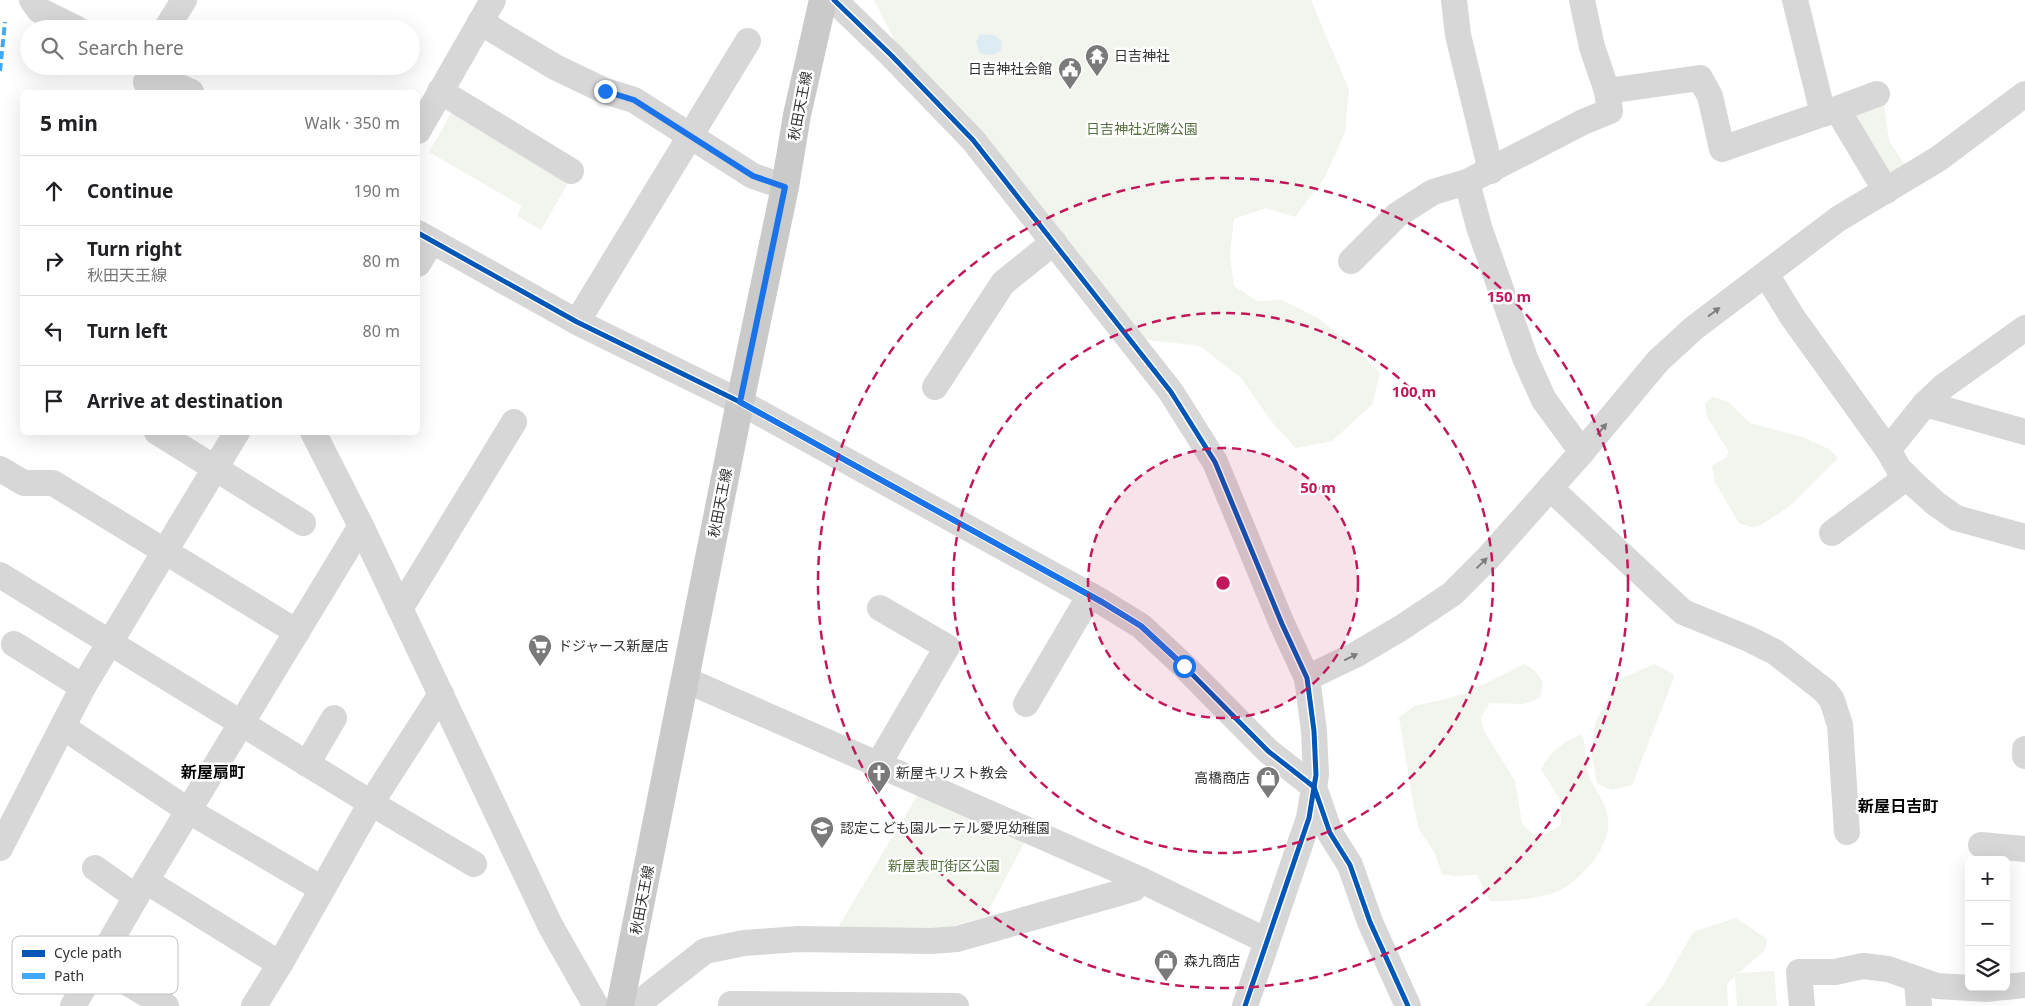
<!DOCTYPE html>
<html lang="en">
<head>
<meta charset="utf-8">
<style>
	:root { --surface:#fff; --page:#f2f2f2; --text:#202124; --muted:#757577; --line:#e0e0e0 }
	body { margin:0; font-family:"Noto Sans","Noto Sans JP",sans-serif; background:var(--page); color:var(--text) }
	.controls { position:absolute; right:15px; bottom:15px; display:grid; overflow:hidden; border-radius:8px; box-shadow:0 5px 20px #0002 }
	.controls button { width:45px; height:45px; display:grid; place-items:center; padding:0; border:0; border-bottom:1px solid var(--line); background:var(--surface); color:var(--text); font:25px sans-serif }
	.stop { position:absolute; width:15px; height:15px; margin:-11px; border:4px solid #1a73e8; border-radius:50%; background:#fff }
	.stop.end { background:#1a73e8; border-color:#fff; box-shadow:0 1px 5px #0008 }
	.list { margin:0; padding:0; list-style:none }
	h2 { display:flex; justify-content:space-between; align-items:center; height:65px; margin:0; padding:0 20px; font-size:21px }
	h2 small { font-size:16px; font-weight:400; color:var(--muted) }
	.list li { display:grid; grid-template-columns:32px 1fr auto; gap:15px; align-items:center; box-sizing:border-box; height:70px; padding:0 20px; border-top:1px solid var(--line) }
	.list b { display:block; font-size:19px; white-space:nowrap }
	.list p { margin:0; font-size:16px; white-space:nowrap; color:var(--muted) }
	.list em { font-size:16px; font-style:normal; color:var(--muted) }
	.icon { flex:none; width:28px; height:28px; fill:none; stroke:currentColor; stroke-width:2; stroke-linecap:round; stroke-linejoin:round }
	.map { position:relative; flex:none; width:2025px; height:1006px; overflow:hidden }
	.search { position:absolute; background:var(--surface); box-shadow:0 5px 20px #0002; left:20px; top:20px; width:400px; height:55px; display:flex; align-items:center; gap:12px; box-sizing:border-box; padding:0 18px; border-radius:28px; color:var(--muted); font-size:19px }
	.panel { position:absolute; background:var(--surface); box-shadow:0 5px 20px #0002; left:20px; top:90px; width:400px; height:345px; border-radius:8px }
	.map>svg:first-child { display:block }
	.green { fill:#f1f5ed }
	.water { fill:#ddebf3 }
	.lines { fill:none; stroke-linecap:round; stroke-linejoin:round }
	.minor { stroke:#d7d7d7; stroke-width:26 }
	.major { stroke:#cacaca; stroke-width:28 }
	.quiet { stroke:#3fa9f5; stroke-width:4; stroke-dasharray:8 4; stroke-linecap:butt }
	.cycleway-casing { stroke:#fff; stroke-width:8 }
	.cycleway { stroke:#0057b8; stroke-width:5 }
	.oneway { fill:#7d7d7d }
	.route { stroke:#1a73e8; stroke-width:6 }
	.ring { fill:none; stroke:#c2185b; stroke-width:2.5; stroke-dasharray:9 6 }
	.labels { text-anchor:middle; stroke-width:5; stroke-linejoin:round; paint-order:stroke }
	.poi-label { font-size:14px; fill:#333; stroke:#fff; text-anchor:start }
	.street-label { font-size:14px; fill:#333; stroke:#fff }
	.park-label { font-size:14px; fill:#56703f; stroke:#fff }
	.quarter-label { font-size:16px; font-weight:bold; fill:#000; stroke:#fff }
	.key { fill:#fff; stroke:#c2c2c2; stroke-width:1 }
	.key-label { font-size:14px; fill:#333 }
	.centre { fill:#c2185b; stroke:#fff; stroke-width:2.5 }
	.ring-label { font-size:15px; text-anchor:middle; font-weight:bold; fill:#c2185b; stroke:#fff; stroke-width:5; stroke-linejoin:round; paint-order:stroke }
</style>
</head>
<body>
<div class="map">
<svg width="2025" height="1006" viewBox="0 0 2025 1006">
	<rect width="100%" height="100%" fill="#fff"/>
	<g class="green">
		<path d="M874,0H1311L1349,90L1345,132L1325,177L1295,217L1266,208L1234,219L1230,256L1234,286L1257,301L1281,300L1317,317L1349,343L1380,373L1372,405L1332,441L1296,448L1272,422L1241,378L1200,346L1140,339L972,120L896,43Z"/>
		<path d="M1884,105L1889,141L1905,165L1898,171L1888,173L1852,121L1855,111Z"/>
		<path d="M454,108L572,176L541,230L517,216L522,206L429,152Z"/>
		<path d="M1712,397L1727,401L1750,423L1802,437L1829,449L1838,458L1790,506L1759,526L1751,527L1739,523L1715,482L1712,466L1727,457L1728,451L1707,417L1705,404Z"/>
		<path d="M1525,664L1535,671L1543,682L1540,698L1523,704L1490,703L1481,717L1484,731L1515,781L1522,823L1532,834H1545L1561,825L1560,800L1541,769C1551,751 1563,742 1582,734C1587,746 1584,755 1586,767C1590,785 1607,801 1608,820C1611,848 1579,883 1554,893C1539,898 1506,902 1490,901L1477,875L1454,876L1442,874L1434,852L1419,829L1414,808L1399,717L1414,706L1442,700L1465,693Z"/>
		<path d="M1654,664L1675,675L1632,785L1611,790L1597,783L1592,756L1595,723L1618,680Z"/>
		<path d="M920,791L1028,836L985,917L934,931L837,929Z"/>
		<path d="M1736,918L1767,939L1765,950L1739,973L1774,971L1777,1006H1737L1735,976L1727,983L1728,1006H1645L1662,987L1693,932Z"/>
	</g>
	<path class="water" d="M980,34L994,35L1001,40L1002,50C995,56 989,56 980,53L976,42Z"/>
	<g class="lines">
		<g class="minor">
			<path d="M32,0L39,10L77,29"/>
			<path d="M834,0L892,56L973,140L1171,392L1215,462L1282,624L1307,678L1314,731L1316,775L1309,818L1245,1006"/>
			<path d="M1454,0L1458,35L1491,171"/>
			<path d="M1582,0L1592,47L1607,91L1610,111L1583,122L1467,182L1479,227L1525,358L1544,400L1582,452"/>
			<path d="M1795,0L1823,114"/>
			<path d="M480,22L555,67L605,91L634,100L753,176L785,187"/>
			<path d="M166,29L184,0"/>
			<path d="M146,82L166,81L191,92"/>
			<path d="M440,91L571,171"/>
			<path d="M1607,91L1700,78L1710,96L1722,149L1837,109L1886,191"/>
			<path d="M1837,109L1877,94"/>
			<path d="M418,131L493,0"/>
			<path d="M418,233L577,322L740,402L1102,602L1141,626L1184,666L1268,751L1314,787L1330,833L1350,865L1370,922L1408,1006"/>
			<path d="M1351,261L1397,215L1433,192L1467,182"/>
			<path d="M418,264L431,242"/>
			<path d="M1766,274L1793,318L1888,450L1899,469L1915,485L1935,503L1956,518L2025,537"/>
			<path d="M577,322L748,41"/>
			<path d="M935,387L1003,283L1054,242"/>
			<path d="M1925,404L2025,432"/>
			<path d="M157,432L303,523"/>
			<path d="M313,432L361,526L550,925L596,1006"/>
			<path d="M1888,450L1925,404L1944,386L2025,328"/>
			<path d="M0,469L24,483H53L297,632"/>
			<path d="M1550,488L1683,612L1749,639L1775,652L1825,691L1832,700L1840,725L1847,832"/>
			<path d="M1832,533L1907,477"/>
			<path d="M0,575L371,803L474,864"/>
			<path d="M400,609L514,422"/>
			<path d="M14,644L83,687"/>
			<path d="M1307,678L1357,654L1401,628L1452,594L1488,558L1582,452L1658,361L1694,328L1838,219L1938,159L2025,94"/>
			<path d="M686,680L1141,880L1267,941"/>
			<path d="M1026,704L1090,595"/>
			<path d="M63,727L189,811L322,889"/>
			<path d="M2025,749V756"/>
			<path d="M879,763L947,647L880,608"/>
			<path d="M307,764L334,718"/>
			<path d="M1981,845L2025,849"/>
			<path d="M0,848L83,687L237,432"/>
			<path d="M95,868L136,897"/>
			<path d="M146,881L280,964"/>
			<path d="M98,965L166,1006"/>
			<path d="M1917,981L1919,1006"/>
			<path d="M2006,987L2025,985"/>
			<path d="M731,1004L956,1006"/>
			<path d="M73,1006L136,897L361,526"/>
			<path d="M254,1006L280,964L371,803L441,694"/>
			<path d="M640,1006L649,995L705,951L744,943L798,939L931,941L957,939L1133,889L1141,880"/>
			<path d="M1802,1006L1799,972H1835L1863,966L1888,969L1937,986L1986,989L2003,987"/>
		</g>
		<path class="major" d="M620,1006L740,402L785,187L797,115L823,0"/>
		<path class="quiet" d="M0,71L5,22"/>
		<g class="cycleway-casing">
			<g id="cycleway">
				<path d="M834,0L892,56L973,140L1171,392L1215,462L1282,624L1307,678L1314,731L1316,775L1309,818L1245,1006"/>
				<path d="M418,233L577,322L740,402L1102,602L1141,626L1184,666L1268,751L1314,787L1330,833L1350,865L1370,922L1408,1006"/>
			</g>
		</g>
		<use href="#cycleway" class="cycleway"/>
	</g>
	<defs><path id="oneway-solid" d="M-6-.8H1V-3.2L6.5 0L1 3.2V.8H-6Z" transform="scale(1.25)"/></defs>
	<g class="oneway">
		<use href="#oneway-solid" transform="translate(1714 312) rotate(-37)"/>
		<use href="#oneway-solid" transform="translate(1602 429) rotate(-50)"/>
		<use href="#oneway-solid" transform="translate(1482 563) rotate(-44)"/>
		<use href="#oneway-solid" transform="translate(1351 657) rotate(-26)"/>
	</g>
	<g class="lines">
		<path class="route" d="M605,91L634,100L753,176L785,187L740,402L1102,602L1141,626L1184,666"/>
	</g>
	<circle cx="1223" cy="583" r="135" fill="#c2185b" fill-opacity=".12"/>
	<g class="ring">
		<circle cx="1223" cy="583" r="135"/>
		<circle cx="1223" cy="583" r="270"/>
		<circle cx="1223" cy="583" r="405"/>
	</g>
	<defs>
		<g id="temple-pin" transform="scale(1.25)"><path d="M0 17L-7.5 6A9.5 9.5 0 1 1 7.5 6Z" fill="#7a7a7a" stroke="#fff"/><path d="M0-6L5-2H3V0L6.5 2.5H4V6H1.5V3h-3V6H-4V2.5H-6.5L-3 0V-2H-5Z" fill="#fff"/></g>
		<g id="civic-pin" transform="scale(1.25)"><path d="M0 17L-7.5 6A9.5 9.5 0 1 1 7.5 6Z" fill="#7a7a7a" stroke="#fff"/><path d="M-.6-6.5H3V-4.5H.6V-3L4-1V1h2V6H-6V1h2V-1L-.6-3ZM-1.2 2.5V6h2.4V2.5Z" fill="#fff"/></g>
		<g id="supermarket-pin" transform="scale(1.25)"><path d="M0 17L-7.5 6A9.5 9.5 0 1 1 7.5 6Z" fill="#7a7a7a" stroke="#fff"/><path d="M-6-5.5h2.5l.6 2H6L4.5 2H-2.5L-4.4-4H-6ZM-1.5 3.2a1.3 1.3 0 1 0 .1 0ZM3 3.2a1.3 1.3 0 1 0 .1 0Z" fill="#fff"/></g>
		<g id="church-pin" transform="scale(1.25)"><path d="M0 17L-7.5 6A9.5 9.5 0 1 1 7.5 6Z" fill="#7a7a7a" stroke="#fff"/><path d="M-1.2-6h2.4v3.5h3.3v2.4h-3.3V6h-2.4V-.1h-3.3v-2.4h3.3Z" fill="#fff"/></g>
		<g id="shop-pin" transform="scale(1.25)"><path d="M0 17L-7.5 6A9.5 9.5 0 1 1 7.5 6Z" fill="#7a7a7a" stroke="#fff"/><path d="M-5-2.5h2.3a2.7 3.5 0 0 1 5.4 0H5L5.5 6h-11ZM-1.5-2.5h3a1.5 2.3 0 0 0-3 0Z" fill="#fff"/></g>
		<g id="school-pin" transform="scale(1.25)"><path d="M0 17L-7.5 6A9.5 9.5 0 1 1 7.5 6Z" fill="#7a7a7a" stroke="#fff"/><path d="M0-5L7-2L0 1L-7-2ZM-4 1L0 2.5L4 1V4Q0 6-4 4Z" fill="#fff"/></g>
	</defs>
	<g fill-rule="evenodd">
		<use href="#temple-pin" x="1097" y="56"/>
		<use href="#civic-pin" x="1070" y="69"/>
		<use href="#supermarket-pin" x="540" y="646"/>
		<use href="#church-pin" x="879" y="773"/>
		<use href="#shop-pin" x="1268" y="778"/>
		<use href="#school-pin" x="822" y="828"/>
		<use href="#shop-pin" x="1166" y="961"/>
	</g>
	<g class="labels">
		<g class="poi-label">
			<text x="1114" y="61">日吉神社</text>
			<text x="1052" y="74" text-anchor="end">日吉神社会館</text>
			<text x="558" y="651">ドジャース新屋店</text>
			<text x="896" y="778">新屋キリスト教会</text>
			<text x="1250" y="783" text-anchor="end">高橋商店</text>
			<text x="840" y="833">認定こども園ルーテル愛児幼稚園</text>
			<text x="1184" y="966">森九商店</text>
		</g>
		<g class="street-label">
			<text transform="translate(800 106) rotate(-79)" y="5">秋田天王線</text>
			<text transform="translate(720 503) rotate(-79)" y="5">秋田天王線</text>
			<text transform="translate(642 900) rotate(-79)" y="5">秋田天王線</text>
		</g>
		<g class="park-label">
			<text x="1142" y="134">日吉神社近隣公園</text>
			<text x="944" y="871">新屋表町街区公園</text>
		</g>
		<g class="quarter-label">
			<text x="213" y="778">新屋扇町</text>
			<text x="1898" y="812">新屋日吉町</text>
		</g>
	</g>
	<rect x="12" y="936" width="166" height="58" rx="8" class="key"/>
	<rect x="22" y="950" width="23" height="7" fill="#0057b8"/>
	<rect x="22" y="973" width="23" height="6" fill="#3fa9f5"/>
	<g class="key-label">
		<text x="54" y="958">Cycle path</text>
		<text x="54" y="981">Path</text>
	</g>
	<circle cx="1223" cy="583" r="8" class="centre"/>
	<g class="ring-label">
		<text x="1509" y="302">150 m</text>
		<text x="1414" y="397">100 m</text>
		<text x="1318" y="493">50 m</text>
	</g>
</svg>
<div class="controls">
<button>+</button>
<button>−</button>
<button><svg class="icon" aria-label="layers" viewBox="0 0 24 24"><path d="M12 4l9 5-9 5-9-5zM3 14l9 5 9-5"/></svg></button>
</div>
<div class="stop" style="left:1184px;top:666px"></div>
<div class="stop end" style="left:605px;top:91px"></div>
<div class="search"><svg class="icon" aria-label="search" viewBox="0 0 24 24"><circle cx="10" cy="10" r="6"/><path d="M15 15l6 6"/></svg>Search here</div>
<section class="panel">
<h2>5 min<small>Walk · 350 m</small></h2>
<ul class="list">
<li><svg class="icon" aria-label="ahead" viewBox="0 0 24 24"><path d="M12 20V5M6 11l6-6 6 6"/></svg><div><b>Continue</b></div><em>190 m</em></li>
<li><svg class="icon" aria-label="right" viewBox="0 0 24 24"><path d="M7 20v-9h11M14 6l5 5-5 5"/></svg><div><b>Turn right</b><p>秋田天王線</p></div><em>80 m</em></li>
<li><svg class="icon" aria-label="left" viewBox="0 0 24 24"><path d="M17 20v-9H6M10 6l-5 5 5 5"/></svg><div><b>Turn left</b></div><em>80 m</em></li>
<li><svg class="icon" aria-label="arrive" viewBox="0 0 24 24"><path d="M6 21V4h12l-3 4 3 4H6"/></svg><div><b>Arrive at destination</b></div></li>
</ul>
</section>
</div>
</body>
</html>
